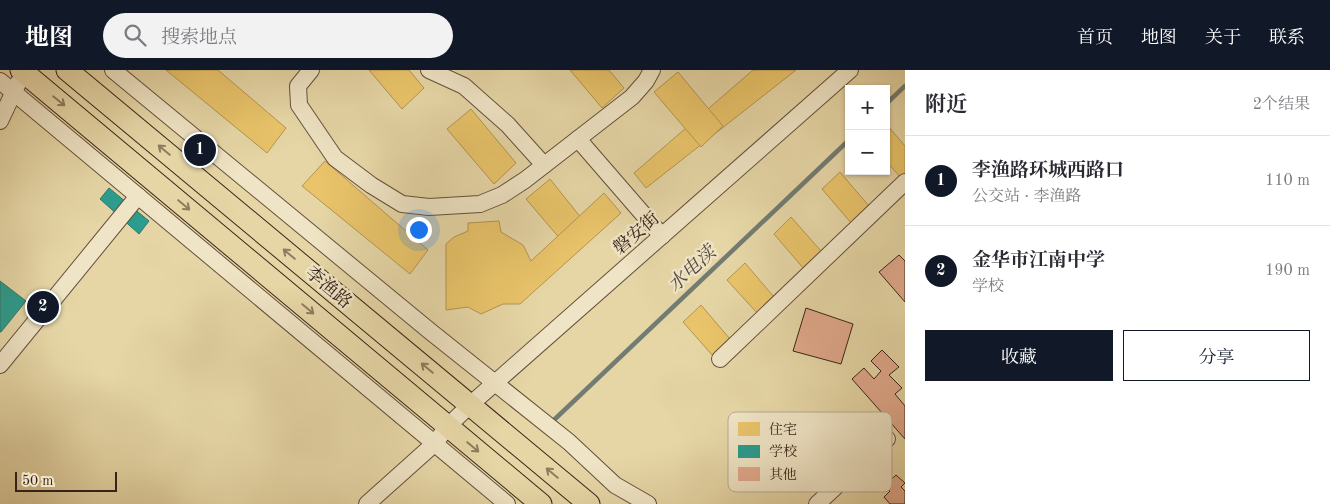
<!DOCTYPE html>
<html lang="zh">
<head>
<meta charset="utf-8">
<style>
	:root { --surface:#fff; --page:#f2f2f3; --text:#2b2b33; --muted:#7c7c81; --line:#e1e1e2; --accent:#111827 }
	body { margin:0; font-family:"Old Standard TT","Noto Serif SC",serif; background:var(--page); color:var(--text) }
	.controls { position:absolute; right:15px; top:15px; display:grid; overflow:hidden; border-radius:0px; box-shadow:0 1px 4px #0004 }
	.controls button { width:45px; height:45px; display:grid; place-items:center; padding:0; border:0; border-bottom:1px solid var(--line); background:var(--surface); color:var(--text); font:25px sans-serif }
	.scale { position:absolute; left:15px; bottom:12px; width:102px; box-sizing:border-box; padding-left:5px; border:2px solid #382318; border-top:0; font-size:14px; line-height:18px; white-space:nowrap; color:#382318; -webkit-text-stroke:4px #efe4c5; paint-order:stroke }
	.you { position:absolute; left:418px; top:159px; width:18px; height:18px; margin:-12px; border:4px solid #fff; border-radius:50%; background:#1a73e8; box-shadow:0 0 0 8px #1a73e833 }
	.badge { display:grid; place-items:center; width:32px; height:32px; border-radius:50%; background:var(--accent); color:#fff; font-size:16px; font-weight:700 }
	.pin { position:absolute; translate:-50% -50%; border:2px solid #fff; box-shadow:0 1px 5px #0006 }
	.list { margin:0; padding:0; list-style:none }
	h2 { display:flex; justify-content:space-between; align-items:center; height:65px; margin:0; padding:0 20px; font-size:21px }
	h2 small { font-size:16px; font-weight:400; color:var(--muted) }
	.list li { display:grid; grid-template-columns:32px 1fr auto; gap:15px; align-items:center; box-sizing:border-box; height:90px; padding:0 20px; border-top:1px solid var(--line) }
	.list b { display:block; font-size:19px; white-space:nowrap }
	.list p { margin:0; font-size:16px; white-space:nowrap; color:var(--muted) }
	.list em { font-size:16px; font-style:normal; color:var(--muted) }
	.actions { display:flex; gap:10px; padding:15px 20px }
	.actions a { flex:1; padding:11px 0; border:1px solid var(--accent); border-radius:0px; text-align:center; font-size:18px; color:var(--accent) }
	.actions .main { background:var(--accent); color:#fff }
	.icon { flex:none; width:28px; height:28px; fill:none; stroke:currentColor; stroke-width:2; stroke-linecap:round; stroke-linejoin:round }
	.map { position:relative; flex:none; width:905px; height:434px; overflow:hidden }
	header { display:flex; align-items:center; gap:30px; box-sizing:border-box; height:70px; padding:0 25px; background:var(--accent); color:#fff }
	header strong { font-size:24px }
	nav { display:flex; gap:28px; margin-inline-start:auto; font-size:18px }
	.search { width:350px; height:45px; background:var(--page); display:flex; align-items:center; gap:12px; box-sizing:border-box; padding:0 18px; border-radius:28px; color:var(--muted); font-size:19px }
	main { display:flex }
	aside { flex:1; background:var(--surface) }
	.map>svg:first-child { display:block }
	.homes { fill:#e9c46a; stroke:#b49451 }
	.schools { fill:#2a9d8f; stroke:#2e786b }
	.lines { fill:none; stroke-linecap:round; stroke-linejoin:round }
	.stream { stroke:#727c73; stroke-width:4.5 }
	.building { fill:#e1a98c; stroke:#382318 }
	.minor-casing { stroke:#64503c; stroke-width:18 }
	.major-casing { stroke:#382318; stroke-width:23 }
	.minor { stroke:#efe4c5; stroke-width:16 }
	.major { stroke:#e6d6a6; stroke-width:21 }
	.oneway { stroke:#8f7c5f }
	.labels { text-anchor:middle; stroke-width:5; stroke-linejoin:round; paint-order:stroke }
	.street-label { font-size:18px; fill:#382318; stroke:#efe4c5 }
	.water-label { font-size:19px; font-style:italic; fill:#50483e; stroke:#efe4c5 }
	.key { fill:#efe4c5; stroke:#b8aa91; stroke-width:1 }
	.key-label { font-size:14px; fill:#382318 }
</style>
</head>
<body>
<header>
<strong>地图</strong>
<div class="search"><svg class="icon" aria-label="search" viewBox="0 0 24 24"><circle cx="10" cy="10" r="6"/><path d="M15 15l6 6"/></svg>搜索地点</div>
<nav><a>首页</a><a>地图</a><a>关于</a><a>联系</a></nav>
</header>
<main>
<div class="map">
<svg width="905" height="434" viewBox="0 0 905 434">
	<rect width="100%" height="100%" fill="#e6d6a6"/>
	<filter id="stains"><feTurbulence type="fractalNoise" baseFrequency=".004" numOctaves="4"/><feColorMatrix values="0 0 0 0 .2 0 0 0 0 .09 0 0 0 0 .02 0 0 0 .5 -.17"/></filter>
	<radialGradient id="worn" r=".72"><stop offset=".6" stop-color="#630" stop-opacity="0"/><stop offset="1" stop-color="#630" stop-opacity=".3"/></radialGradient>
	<g class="homes">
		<path d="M166,0H218L286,58L267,83Z"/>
		<path d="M369,0H409L424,18L402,39Z"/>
		<path d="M570,0H609L624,18L602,38Z"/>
		<path d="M753,0H796L646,118L634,103Z"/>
		<path d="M678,2L723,56L701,77L654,22Z"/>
		<path d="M471,39L516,93L494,114L447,59Z"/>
		<path d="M888,56L905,76V104L901,108L886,91V58Z"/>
		<path d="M325,91L428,180L410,204L302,116Z"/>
		<path d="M840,102L869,136L852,154L822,119Z"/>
		<path d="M550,109L594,164L573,184L526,129Z"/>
		<path d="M604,123L621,143L520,234H503L481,244L468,237L446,240V174L454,167L468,161V153L499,151L501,162L523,175L531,191Z"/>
		<path d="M791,147L821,181L804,199L774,164Z"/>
		<path d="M745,193L774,227L758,244L727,210Z"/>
		<path d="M701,235L730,269L713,286L683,252Z"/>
	</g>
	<g class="schools">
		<path d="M109,118L149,151L139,164L100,129Z"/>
		<path d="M0,211L26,231L1,262H0Z"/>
	</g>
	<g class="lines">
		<g class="stream">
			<path d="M886,34L905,16"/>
			<path d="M555,349L849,70"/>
		</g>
	</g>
	<g class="building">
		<path d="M899,185L905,191V232L879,202Z"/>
		<path d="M806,238L853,254L841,294L793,281Z"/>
		<path d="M882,280L899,297L889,305L902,318L895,324L905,336V369L852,309L864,298L874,309L881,301L871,291Z"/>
		<path d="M896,405L905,413L901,417L905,421V434H890L884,427L890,421L884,416Z"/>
	</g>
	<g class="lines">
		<g class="minor-casing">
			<g id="minor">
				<path d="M113,0L431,262L569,372L615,415L648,434"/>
				<path d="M311,0L298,16L299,35L335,88L371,115L402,134L429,137L480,134L502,125L525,110L632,27L646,11L652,0"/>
				<path d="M429,0L464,16L508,55L544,95"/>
				<path d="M0,11L507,434"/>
				<path d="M0,51L18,13"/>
				<path d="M578,69L662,166"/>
				<path d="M720,289L905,112"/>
				<path d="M0,295L138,126"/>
				<path d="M367,434L434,374L448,356L471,334L850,0"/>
				<path d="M817,434L887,369"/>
			</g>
		</g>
		<g class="major-casing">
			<g id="major">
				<path d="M21,0L541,434"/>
				<path d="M67,0L589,434"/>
			</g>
		</g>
		<use href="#minor" class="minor"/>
		<use href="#major" class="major"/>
	</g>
	<defs><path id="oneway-shaft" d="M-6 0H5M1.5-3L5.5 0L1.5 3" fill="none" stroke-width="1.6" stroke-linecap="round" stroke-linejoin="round" transform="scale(1.25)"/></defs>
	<g class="oneway">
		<use href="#oneway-shaft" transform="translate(59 31) rotate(39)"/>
		<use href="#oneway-shaft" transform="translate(164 80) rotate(-140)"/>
		<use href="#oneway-shaft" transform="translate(184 135) rotate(40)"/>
		<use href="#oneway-shaft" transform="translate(289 184) rotate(-140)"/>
		<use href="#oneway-shaft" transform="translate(308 239) rotate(40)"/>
		<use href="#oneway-shaft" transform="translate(427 298) rotate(-140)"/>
		<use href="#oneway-shaft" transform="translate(473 377) rotate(40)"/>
		<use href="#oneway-shaft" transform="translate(552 403) rotate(-140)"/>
	</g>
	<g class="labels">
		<g class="street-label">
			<text transform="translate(636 163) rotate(-41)" y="6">磐安街</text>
			<text transform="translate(329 217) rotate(40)" y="6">李渔路</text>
		</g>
		<g class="water-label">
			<text transform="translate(691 198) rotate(-43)" y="7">水电渎</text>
		</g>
	</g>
	<rect x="728" y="342" width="164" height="80" rx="8" class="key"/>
	<rect x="738" y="352" width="22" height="14" fill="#e9c46a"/>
	<rect x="738" y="375" width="22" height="13" fill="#2a9d8f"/>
	<rect x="738" y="397" width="22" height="14" fill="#e1a98c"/>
	<g class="key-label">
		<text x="769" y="364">住宅</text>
		<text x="769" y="386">学校</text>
		<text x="769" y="409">其他</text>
	</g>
	<rect width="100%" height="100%" filter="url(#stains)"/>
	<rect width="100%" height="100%" fill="url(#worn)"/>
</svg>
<div class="controls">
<button>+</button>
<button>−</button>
</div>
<div class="scale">50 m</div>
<div class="you"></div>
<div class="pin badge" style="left:200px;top:80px">1</div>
<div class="pin badge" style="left:43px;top:237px">2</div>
</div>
<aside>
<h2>附近<small>2个结果</small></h2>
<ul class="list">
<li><span class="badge">1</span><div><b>李渔路环城西路口</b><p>公交站 · 李渔路</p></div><em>110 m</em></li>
<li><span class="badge">2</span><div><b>金华市江南中学</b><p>学校</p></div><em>190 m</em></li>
</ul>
<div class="actions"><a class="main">收藏</a><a>分享</a></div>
</aside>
</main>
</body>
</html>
